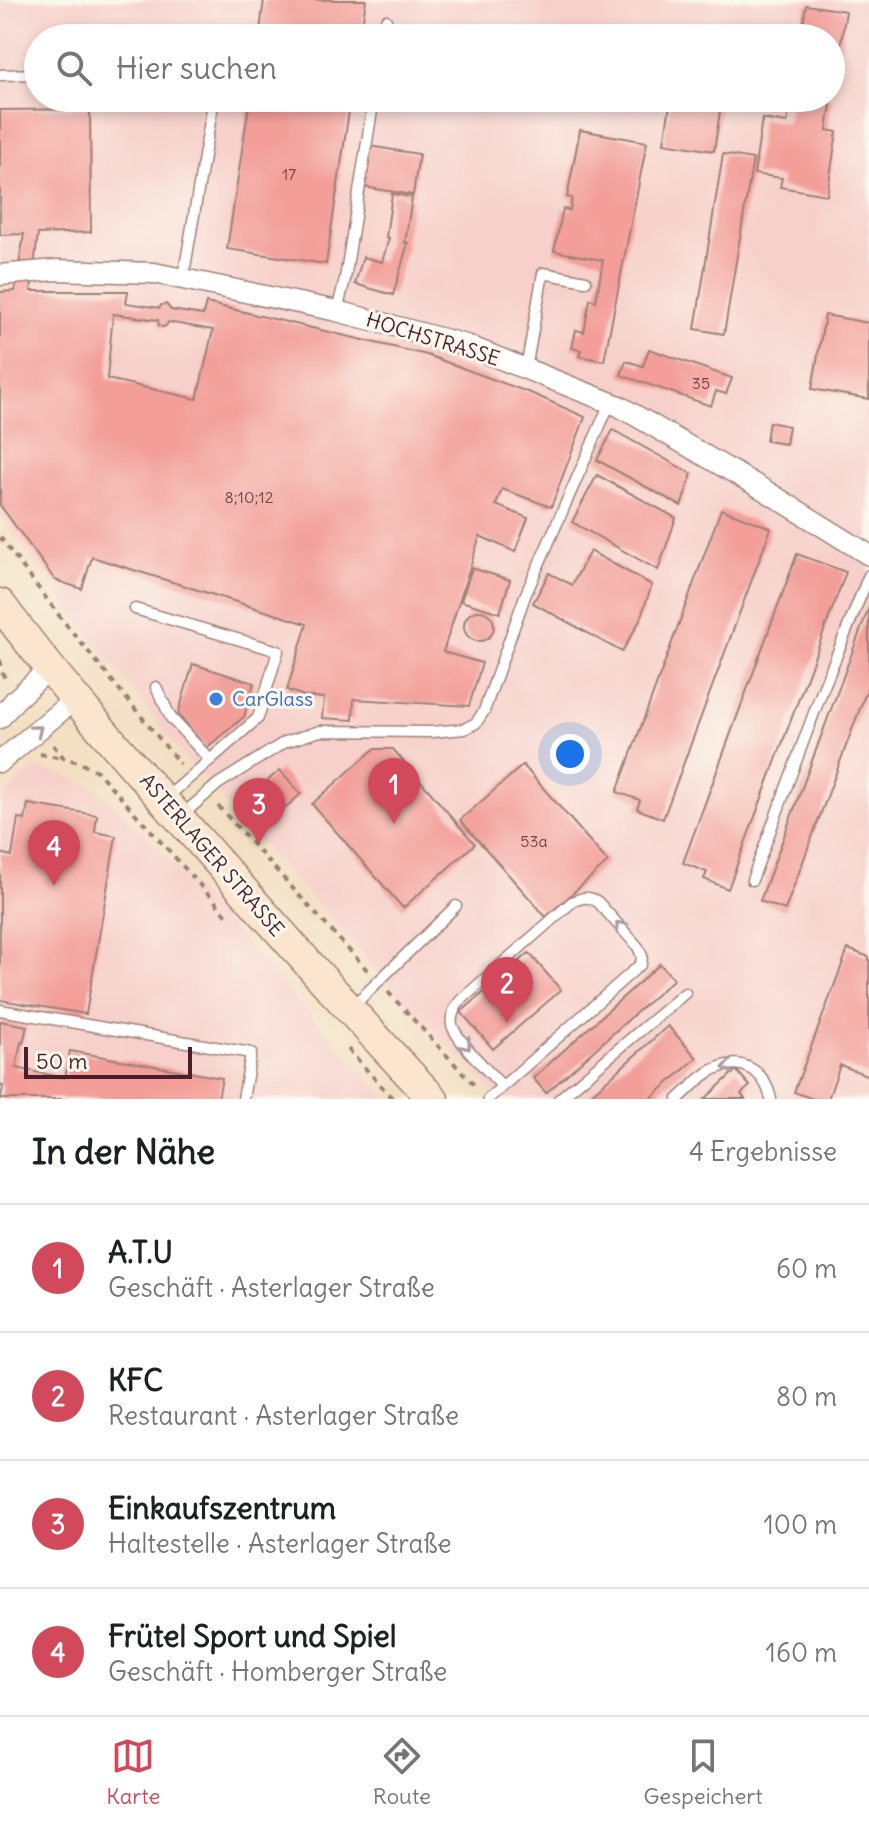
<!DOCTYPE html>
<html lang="de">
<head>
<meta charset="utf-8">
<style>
	:root { --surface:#fff; --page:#f2f2f2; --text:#202124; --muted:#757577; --line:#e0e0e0; --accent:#d1495b }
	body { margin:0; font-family:Delius,sans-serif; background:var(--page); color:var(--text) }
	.scale { position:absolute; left:24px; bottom:20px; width:168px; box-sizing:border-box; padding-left:8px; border:4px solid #4a1f2b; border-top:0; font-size:22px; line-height:28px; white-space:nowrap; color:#4a1f2b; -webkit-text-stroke:6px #fbf7ec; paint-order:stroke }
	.you { position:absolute; left:570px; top:754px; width:28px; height:28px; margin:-20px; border:6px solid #fff; border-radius:50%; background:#1a73e8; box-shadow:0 0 0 12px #1a73e833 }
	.badge { display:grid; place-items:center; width:52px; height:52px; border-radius:50%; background:var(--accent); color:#fff; font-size:26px; font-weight:700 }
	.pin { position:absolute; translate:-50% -66px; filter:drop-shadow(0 2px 4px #0008) }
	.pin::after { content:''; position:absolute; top:42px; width:28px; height:24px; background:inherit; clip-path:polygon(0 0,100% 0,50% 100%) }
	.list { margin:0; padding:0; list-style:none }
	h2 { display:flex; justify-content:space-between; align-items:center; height:104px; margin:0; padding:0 32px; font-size:34px }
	h2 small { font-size:26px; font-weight:400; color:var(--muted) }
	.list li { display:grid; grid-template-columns:52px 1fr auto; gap:24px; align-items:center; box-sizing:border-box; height:128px; padding:0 32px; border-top:2px solid var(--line) }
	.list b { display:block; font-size:30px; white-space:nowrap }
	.list p { margin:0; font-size:26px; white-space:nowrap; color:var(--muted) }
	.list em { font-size:26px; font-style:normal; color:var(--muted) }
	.icon { flex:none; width:44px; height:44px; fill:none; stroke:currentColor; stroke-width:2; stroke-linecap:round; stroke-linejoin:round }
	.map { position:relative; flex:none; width:869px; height:1099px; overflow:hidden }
	.search { position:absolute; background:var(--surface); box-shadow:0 4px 12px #0003; left:24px; right:24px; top:24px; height:88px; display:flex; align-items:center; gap:20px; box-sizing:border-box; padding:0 28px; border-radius:44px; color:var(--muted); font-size:30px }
	.sheet { height:616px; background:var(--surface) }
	nav { display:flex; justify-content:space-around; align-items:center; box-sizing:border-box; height:112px; border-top:2px solid var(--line); background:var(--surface); font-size:22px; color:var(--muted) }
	nav a { display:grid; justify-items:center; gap:4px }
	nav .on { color:var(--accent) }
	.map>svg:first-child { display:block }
	.built { fill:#f7d0cb; fill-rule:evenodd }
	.building { fill:#f39e99; fill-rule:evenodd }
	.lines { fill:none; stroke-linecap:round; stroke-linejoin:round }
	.service-casing { stroke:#9e8077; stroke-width:13 }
	.minor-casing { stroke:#9e8077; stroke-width:23 }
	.secondary-casing { stroke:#9e8077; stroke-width:33 }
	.path { stroke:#9e8077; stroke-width:4; stroke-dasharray:6 6; stroke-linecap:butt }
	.service { stroke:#fff; stroke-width:10 }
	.minor { stroke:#fff; stroke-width:20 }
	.secondary { stroke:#fbe5cf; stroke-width:30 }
	.oneway { stroke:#ae9aa0 }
	.shop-dot { fill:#3f7fe0; stroke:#fbf7ec; stroke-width:3 }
	.labels { text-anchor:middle; stroke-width:6; stroke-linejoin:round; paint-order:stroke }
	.number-label { font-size:16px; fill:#743f46 }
	.street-label { font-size:20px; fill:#4a1f2b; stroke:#fbf7ec }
	.shop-label { font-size:20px; fill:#366cbe; stroke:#fbf7ec; text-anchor:start }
</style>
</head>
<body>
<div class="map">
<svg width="869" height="1099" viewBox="0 0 869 1099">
	<rect width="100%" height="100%" fill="#fbf7ec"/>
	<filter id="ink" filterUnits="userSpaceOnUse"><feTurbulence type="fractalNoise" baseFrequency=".0125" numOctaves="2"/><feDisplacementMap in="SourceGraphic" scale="16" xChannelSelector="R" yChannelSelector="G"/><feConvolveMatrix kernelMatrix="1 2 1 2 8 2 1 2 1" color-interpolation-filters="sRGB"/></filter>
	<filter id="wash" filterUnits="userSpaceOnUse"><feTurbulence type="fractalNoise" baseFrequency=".006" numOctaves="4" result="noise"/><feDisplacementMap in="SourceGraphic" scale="32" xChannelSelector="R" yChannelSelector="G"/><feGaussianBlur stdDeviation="1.8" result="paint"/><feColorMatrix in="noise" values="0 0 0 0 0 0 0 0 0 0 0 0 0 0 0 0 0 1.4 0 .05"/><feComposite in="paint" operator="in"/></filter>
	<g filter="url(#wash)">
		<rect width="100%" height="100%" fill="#f3e0c3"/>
		<g class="built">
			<path d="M0,0H869V1099H500L410,1007L184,758L0,516ZM38,38H831V98H38Z"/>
			<path d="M36,768L65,775L94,787L144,833L388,1099H0V802L15,783Z"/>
		</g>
		<g id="blocks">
			<g class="building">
				<path d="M264,0H366L360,38H259Z"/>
				<path d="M806,5L846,11L833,93H831V38H801Z"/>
				<path d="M250,98H351L326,264L227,249Z"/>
				<path d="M671,98H722L714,151L664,143Z"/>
				<path d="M791,98H832L827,130L837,132L827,195L780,187L782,178L754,174L762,119L787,123Z"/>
				<path d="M90,109L91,232L38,234L31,291H128L126,303L160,308L161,305L166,304L171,310L203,315L206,303L427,355L533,394L585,417L551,507L502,489L496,505L528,518L515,552L480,536L443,652L482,663L469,706L354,699L353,720L322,718L324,698L304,696L287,690L307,624L92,557L82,589L55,580L0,505V292L15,291L24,234L0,235V110ZM113,314L158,320L159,326L163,327L166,326L168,322L213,330L197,399L107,379Z"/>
				<path d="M580,130L647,142L604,361L579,356L581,350L572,348L576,330L584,332L590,299L596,301L603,260L554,251L563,209L570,210L572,198L567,197Z"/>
				<path d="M369,146L419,154L413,195L363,187Z"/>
				<path d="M723,154L753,159L724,334L695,329Z"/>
				<path d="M392,194L412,197L405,243H408L393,295L355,284L363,257L382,262L389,238L386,237Z"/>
				<path d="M825,315L869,323V399L812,389Z"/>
				<path d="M649,349L732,378L726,394L716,391L711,406L621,375L626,361L643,366Z"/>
				<path d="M769,422L789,426L786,444L766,441Z"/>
				<path d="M613,430L692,474L681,506L597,460Z"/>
				<path d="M597,475L676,518L658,570L572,522Z"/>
				<path d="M721,509L771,528L663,819L637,809L640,800L617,792Z"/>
				<path d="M590,551L652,585L639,622L622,652L533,603L549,573L572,585Z"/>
				<path d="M797,554L846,572L728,889L704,879L707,872L683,863Z"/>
				<path d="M472,568L510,580L500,613L461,601Z"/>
				<path d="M869,607V684L785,910L760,901Z"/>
				<circle cx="479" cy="626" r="15"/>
				<path d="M193,664L254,683L244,717L206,748L178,714Z"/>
				<path d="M374,749H393L475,844L403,908L312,804Z"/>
				<path d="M523,765L608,862L546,917L460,820Z"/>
				<path d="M280,770L301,794L257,833L235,808Z"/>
				<path d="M28,804L97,815L95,832L116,836L86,1014L0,1000V853L12,856L18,818L25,820Z"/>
				<path d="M848,949L869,957V1076L840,1065L828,1099H813L794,1092Z"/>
				<path d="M529,953L561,990L493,1049L461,1012Z"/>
				<path d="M660,964L674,979L546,1093L533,1078Z"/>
				<path d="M0,1021L27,1026L23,1043L21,1042L16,1068L65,1078L70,1051L222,1078L218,1099H1L3,1086L0,1085Z"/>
				<path d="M668,1026L697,1058L650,1099H586Z"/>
				<path d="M736,1070L750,1086L741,1094L745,1099H705Z"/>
			</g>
		</g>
	</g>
	<g filter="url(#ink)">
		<use href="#blocks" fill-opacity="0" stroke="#9e8077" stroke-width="2"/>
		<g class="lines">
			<g class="service-casing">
				<g id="service">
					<path d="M384,38L386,20"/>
					<path d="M0,75L38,74"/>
					<path d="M183,279L214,98"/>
					<path d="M337,311L345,279L374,98"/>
					<path d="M526,369L543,273L586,281"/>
					<path d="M135,609L278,651L258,718L210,760"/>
					<path d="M156,687L171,718L210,760L165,799"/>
					<path d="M181,816L218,784L285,742L320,731L432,732L464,729L476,723L484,711L525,596L610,403"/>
					<path d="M752,880L821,694L869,575"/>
					<path d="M353,1006L456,906"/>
					<path d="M0,1010L251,1053L243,1099"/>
					<path d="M488,1099L641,964L642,956L638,947L598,902C588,896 583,897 572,902L461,1000C455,1007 450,1015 452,1025C456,1040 490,1073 502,1086"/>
					<path d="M559,1099L685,993"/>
					<path d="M678,1099C689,1090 700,1076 713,1070C741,1056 764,1069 771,1099"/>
				</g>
			</g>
			<g class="minor-casing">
				<g id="minor">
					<path d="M0,275L56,270L154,273L337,311L466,345L619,406L766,491L869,555"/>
					<path d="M0,718L15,700L50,668"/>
					<path d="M0,762L75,699"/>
				</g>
			</g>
			<g class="secondary-casing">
				<path id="secondary" d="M0,604C56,679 118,749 180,819C263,913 346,1007 433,1099"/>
			</g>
			<g class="path">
				<path d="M0,537L61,618L180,764"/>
				<path d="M0,660L5,681"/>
				<path d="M53,745L64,758L78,762L97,771L227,915"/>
				<path d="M40,754L63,758"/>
				<path d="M218,806L368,971"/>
				<path d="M388,992L477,1088"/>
				<path d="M348,1049L393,1099"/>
			</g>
			<use href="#service" class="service"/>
			<use href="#minor" class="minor"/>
			<use href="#secondary" class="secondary"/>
		</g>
		<defs><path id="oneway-chevron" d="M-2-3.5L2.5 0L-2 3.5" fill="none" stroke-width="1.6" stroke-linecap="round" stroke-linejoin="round" transform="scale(2)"/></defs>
		<g class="oneway">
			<use href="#oneway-chevron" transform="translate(37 730) rotate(-39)"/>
			<use href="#oneway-chevron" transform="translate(620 926) rotate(-132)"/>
			<use href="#oneway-chevron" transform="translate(466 1045) rotate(50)"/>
			<use href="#oneway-chevron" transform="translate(728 1067) rotate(171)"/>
		</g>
	</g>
	<circle class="shop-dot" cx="216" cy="699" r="8"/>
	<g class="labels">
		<g class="number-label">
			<text x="289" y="180">17</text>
			<text x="701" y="389">35</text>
			<text x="249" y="503">8;10;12</text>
			<text x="534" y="847">53a</text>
		</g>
		<g class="street-label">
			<text transform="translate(433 339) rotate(17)" y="7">HOCHSTRASSE</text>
			<text transform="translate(212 855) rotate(49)" y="7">ASTERLAGER STRASSE</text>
		</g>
		<g class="shop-label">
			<text x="232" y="706">CarGlass</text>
		</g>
	</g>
</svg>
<div class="scale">50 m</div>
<div class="you"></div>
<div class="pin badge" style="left:394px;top:824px">1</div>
<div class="pin badge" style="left:507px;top:1023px">2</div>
<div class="pin badge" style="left:259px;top:844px">3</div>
<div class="pin badge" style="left:54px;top:886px">4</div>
<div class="search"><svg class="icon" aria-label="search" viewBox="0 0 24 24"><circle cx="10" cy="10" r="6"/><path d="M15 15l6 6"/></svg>Hier suchen</div>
</div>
<section class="sheet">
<h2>In der Nähe<small>4 Ergebnisse</small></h2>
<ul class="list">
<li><span class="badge">1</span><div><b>A.T.U</b><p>Geschäft · Asterlager Straße</p></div><em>60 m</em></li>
<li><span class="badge">2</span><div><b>KFC</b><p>Restaurant · Asterlager Straße</p></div><em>80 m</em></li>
<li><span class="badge">3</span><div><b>Einkaufszentrum</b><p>Haltestelle · Asterlager Straße</p></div><em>100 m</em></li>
<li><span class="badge">4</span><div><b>Frütel Sport und Spiel</b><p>Geschäft · Homberger Straße</p></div><em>160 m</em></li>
</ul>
</section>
<nav>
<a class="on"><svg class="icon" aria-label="map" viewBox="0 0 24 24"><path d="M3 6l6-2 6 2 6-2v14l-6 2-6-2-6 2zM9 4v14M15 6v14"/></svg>Karte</a>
<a><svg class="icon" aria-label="directions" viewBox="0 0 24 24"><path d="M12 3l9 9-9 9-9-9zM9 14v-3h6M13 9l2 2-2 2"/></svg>Route</a>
<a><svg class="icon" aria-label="saved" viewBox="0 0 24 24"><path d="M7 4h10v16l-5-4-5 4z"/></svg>Gespeichert</a>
</nav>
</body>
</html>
